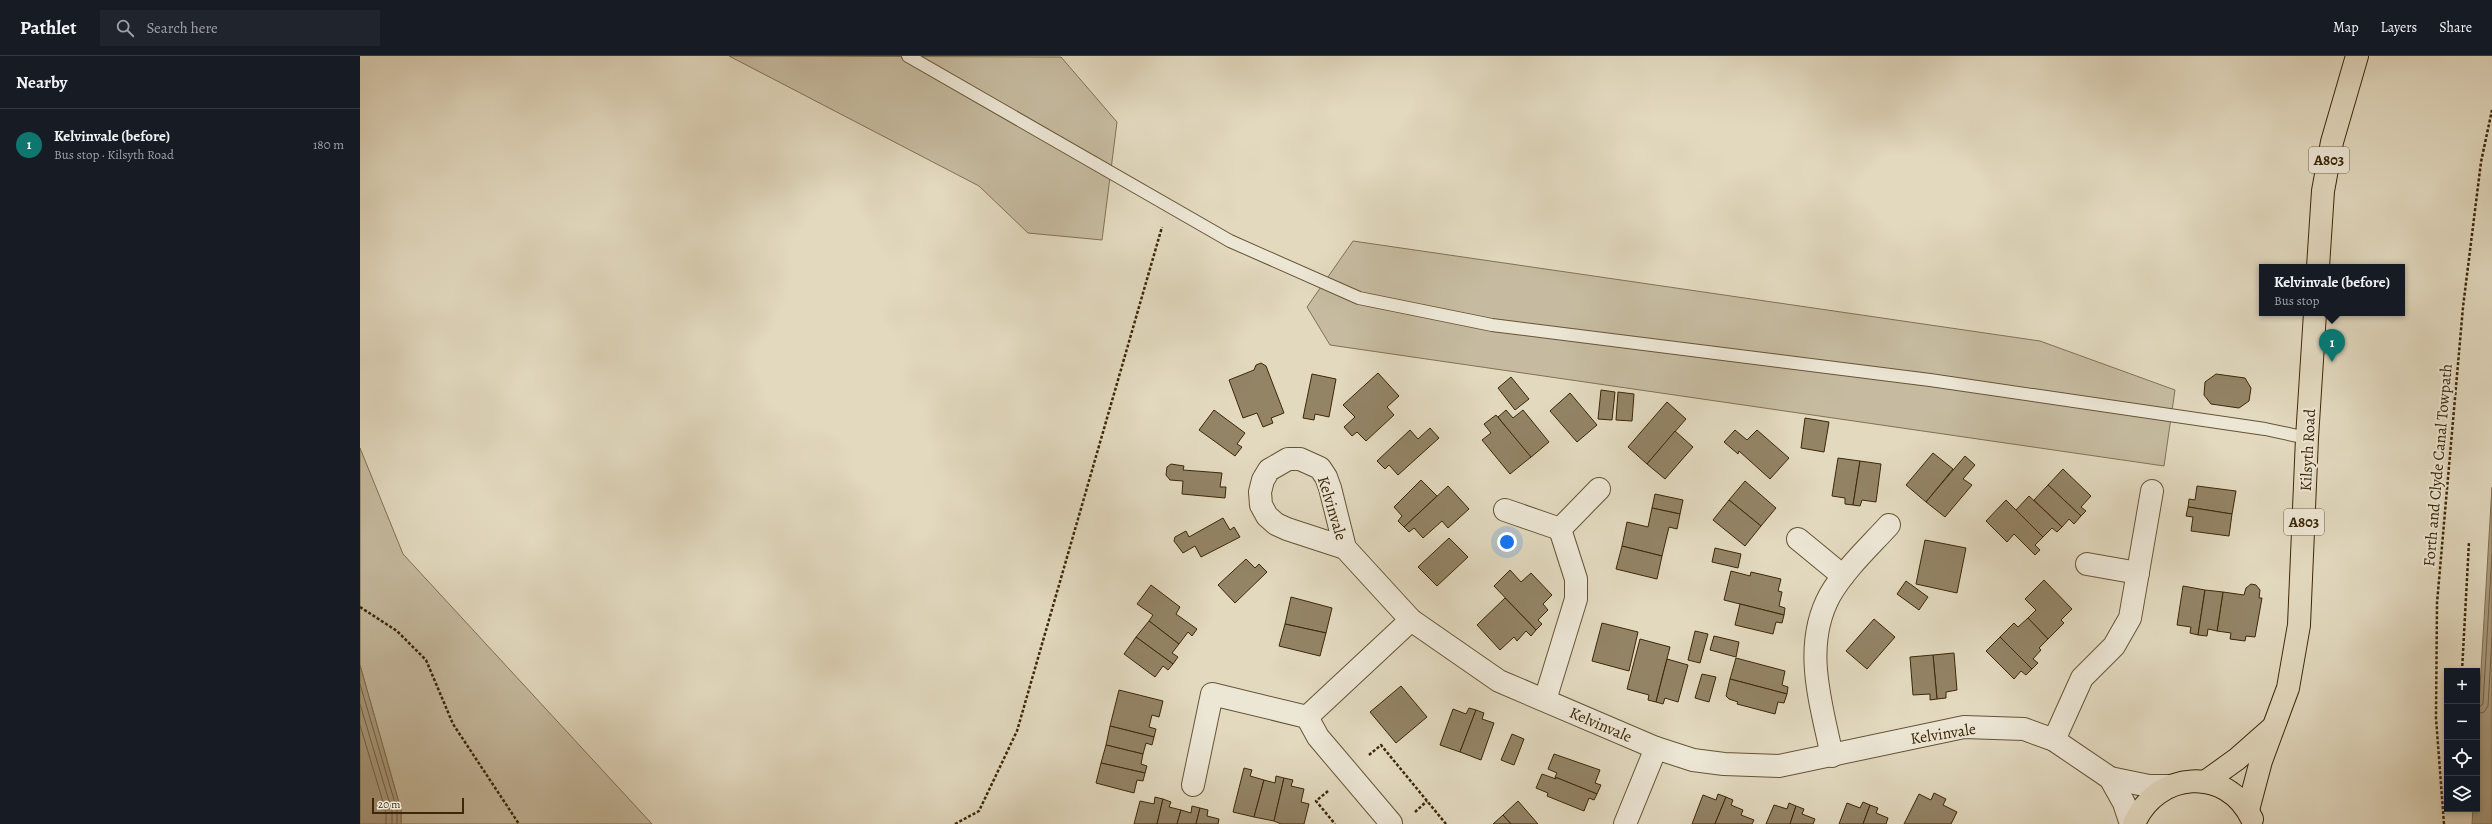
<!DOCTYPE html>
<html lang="en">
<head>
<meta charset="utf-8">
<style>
	:root { --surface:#171b24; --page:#20242c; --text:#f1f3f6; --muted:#9ea1a6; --line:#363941; --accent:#0f766e }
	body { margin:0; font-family:Alegreya,serif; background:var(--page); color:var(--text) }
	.controls { position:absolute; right:12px; bottom:12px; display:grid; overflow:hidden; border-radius:0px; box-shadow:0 2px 6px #0003 }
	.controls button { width:36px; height:36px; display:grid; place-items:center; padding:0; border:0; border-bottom:1px solid var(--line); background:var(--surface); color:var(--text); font:20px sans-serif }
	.scale { position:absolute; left:12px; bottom:10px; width:92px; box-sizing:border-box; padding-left:4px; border:2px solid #3d2706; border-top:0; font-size:11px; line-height:14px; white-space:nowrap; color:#3d2706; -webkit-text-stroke:3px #ece6d5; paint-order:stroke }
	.you { position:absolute; left:1147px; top:486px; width:14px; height:14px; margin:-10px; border:3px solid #fff; border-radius:50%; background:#1a73e8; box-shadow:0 0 0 6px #1a73e833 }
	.badge { display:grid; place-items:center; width:26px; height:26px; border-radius:50%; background:var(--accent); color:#fff; font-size:13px; font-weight:700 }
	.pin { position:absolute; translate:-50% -33px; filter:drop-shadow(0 1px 2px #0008) }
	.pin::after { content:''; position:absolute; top:21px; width:14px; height:12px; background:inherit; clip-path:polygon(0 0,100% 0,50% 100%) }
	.popup { position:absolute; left:1899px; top:208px; width:146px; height:52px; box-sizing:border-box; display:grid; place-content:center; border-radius:0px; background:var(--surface); filter:drop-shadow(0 1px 3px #0005); font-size:13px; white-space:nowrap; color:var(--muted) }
	.popup b { font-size:15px; color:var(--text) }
	.popup::after { content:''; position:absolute; left:50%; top:100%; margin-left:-8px; border:8px solid transparent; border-top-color:var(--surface) }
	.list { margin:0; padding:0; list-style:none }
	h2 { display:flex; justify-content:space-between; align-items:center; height:52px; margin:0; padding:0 16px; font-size:17px }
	h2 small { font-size:13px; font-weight:400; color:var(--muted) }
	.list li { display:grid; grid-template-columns:26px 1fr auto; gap:12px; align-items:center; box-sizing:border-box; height:72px; padding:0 16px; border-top:1px solid var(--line) }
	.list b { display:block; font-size:15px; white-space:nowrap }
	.list p { margin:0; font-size:13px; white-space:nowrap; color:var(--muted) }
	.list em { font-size:13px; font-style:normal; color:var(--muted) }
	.icon { flex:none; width:22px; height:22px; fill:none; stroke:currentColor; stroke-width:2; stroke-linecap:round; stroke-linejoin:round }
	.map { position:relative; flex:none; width:2132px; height:768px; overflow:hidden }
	header { display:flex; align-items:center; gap:24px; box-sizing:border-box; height:56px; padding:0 20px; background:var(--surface); border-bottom:1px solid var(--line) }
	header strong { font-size:19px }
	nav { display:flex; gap:22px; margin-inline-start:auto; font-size:14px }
	.search { width:280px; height:36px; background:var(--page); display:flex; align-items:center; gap:10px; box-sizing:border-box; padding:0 14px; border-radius:0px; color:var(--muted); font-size:15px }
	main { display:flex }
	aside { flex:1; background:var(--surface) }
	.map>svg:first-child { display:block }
	.green { fill:#c6bba0; stroke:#827153 }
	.water { fill:#aa9c80; stroke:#7e6d4f }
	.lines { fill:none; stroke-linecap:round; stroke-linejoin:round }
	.shore { stroke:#746243; stroke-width:1 }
	.building { fill:#938466; stroke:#3d2706 }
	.lane-casing { stroke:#665434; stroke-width:14 }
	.street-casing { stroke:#665434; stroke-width:24 }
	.primary-casing { stroke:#3d2706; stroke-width:24 }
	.path { stroke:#3d2706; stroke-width:2.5; stroke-dasharray:3 2; stroke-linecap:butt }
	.lane { stroke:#ece6d5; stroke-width:12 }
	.street { stroke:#ece6d5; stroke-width:22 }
	.primary { stroke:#e2d9bf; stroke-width:22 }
	.labels { text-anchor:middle; stroke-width:4; stroke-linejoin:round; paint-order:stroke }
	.shield { fill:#ece6d5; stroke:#726044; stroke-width:1 }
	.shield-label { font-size:15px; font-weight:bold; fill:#3d2706 }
	.street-label { font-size:16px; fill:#3d2706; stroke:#ece6d5 }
</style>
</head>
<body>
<header>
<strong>Pathlet</strong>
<div class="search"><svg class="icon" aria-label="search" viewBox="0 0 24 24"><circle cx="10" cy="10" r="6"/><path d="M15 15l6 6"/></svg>Search here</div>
<nav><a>Map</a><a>Layers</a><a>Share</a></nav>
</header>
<main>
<aside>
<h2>Nearby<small></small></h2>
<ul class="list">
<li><span class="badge">1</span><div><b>Kelvinvale (before)</b><p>Bus stop · Kilsyth Road</p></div><em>180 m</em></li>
</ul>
</aside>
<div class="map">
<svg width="2132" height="768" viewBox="0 0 2132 768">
	<rect width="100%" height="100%" fill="#e2d9bf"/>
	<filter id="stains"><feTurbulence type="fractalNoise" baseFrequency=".005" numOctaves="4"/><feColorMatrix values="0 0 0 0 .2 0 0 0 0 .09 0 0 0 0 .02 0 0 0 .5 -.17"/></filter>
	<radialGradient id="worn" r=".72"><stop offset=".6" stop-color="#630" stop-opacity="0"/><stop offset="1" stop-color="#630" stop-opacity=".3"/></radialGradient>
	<g class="green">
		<path d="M369,0L701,1L757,66L742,184L668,177L619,130Z"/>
		<path d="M993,185L1680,285L1815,334L1804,410L970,289L947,251Z"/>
		<path d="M0,392L43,498L292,768H41V754L0,609Z"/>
	</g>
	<g class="water">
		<path d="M2132,431V768H2112L2113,753H2117V681Z"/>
		<path d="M0,609L41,754V768H0Z"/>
	</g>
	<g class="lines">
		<g class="shore">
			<path d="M0,628L37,754V768"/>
			<path d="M0,648L32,755V768"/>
			<path d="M2117,653L2123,648L2132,498"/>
			<path d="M2117,658L2124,656L2128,650L2132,581"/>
			<path d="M0,669L26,756V768"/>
		</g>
	</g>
	<g class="building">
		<path d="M901,307L906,310L924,357L911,362L913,367L903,371L897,357L883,362L869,324L894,314L896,309Z"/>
		<path d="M1018,317L1039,340L1027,351L1034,359L1006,385L997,376L992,380L984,371L995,361L983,349Z"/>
		<path d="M952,318L976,323L969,361L955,358L954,364L943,362Z"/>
		<path d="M1856,318L1885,322L1891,332L1889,345L1879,352L1851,348L1844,339L1845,326Z"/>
		<path d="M1151,321L1169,343L1155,354L1138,332Z"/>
		<path d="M1241,334L1255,336L1252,364L1238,363Z"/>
		<path d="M1258,336L1274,338L1272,365L1256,364Z"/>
		<path d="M1210,337L1237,369L1217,386L1190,355Z"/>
		<path d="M1307,346L1326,363L1287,408L1268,391Z"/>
		<path d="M854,354L885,377L877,388L882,391L875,400L839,374Z"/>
		<path d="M1146,354L1153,362L1163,354L1189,386L1170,402L1138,361Z"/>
		<path d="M1136,359L1171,401L1150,418L1122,384L1131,377L1124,368Z"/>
		<path d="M1445,362L1469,366L1464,396L1441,392Z"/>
		<path d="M1070,372L1079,382L1038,419L1029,409L1025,413L1017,405L1050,374L1058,383Z"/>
		<path d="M1375,374L1387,384L1397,374L1429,402L1410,423L1379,395L1378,398L1364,386Z"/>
		<path d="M1315,375L1333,391L1305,423L1287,408Z"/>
		<path d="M1573,397L1593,413L1566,446L1546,429Z"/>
		<path d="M1605,400L1615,409L1603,423L1612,429L1585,461L1566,446Z"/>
		<path d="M1478,402L1500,405L1493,449L1485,448V442L1472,440Z"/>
		<path d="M1500,405L1521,408L1516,446L1502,444L1500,450L1493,449Z"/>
		<path d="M811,408L824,410L823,414L862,417L860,431H866L865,442L822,438L823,425L810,424L806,419L807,411Z"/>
		<path d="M1703,413L1731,440L1721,451L1726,455L1721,460L1688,429Z"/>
		<path d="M1061,424L1077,440L1044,471L1038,465L1042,460L1034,451Z"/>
		<path d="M1385,425L1416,452L1401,470L1369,444Z"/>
		<path d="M1688,429L1721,460L1714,468L1709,463L1702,471L1674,444Z"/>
		<path d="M1088,430L1109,453L1088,472L1082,465L1063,482L1054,472L1049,476L1044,471Z"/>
		<path d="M1837,430L1876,435L1872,458L1828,451L1829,443L1835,444Z"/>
		<path d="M1295,438L1323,444L1320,458L1292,452Z"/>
		<path d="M1669,440L1702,471L1697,476L1692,472L1683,481L1656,454Z"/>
		<path d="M1369,444L1401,470L1385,490L1353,464Z"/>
		<path d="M1646,444L1683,481L1675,489L1680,494L1675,499L1654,478L1647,486L1626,465Z"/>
		<path d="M1828,451L1872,458L1869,480L1831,475L1833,461L1826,460Z"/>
		<path d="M1292,452L1320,458L1317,473L1309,471L1302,500L1262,490L1267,466L1288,471Z"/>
		<path d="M863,462L870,474L874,471L880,481L841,501L835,490L823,497L814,485L815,481L826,475L829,481Z"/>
		<path d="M1089,482L1108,501L1077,530L1058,511Z"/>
		<path d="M1565,484L1606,492L1597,537L1556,528Z"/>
		<path d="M1262,490L1302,500L1297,523L1256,513Z"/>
		<path d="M1355,492L1381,498L1378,512L1352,506Z"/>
		<path d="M886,503L895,512L899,508L907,516L875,547L858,529Z"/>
		<path d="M1150,514L1161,526L1171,517L1192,539L1183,548L1188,554L1178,564L1182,568L1176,574L1134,530Z"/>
		<path d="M1371,515L1390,520L1391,516L1421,523L1418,535L1422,536L1419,550L1425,552L1424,559L1364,544Z"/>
		<path d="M1684,524L1712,553L1701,564L1704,567L1688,583L1668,562L1676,554L1665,543Z"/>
		<path d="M1546,525L1568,541L1559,554L1537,538Z"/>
		<path d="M1891,528L1896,529L1900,534L1899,542H1902L1895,581L1886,580L1885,585L1870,583L1871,577L1857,575L1863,536L1884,539L1886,532Z"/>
		<path d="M791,529L820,551L816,558L837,573L832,580L828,576L819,588L789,565L793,559L777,548Z"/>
		<path d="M1823,530L1845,534L1838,579L1830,577L1831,571L1817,569Z"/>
		<path d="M1845,534L1863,536L1857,575L1848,573L1847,580L1838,579Z"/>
		<path d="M931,541L972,552L966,577L925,568Z"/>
		<path d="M1145,542L1176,574L1171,580L1166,575L1157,585L1154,581L1140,594L1117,569Z"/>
		<path d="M1380,548L1424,559L1422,567L1416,566L1413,578L1375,569Z"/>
		<path d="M1668,562L1688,583L1679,592L1681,594L1673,603L1678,607L1672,613L1640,581L1654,567L1658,571Z"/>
		<path d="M1514,563L1535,581L1507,613L1486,595Z"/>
		<path d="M789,565L819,588L812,597L818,601L813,608L776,581Z"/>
		<path d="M1242,567L1278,576L1269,615L1232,605Z"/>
		<path d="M925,568L966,577L960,600L919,590Z"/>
		<path d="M1335,575L1348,578L1340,607L1328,604Z"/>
		<path d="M1354,580L1379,586L1376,601L1350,594Z"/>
		<path d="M776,581L813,608L808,614L803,610L795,621L764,598Z"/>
		<path d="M1640,581L1672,613L1666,619L1661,615L1654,623L1626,595Z"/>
		<path d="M1280,583L1310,591L1296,646L1288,644L1289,639L1267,633Z"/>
		<path d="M1594,597L1597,634L1586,636V642L1577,643L1573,599Z"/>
		<path d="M1573,599L1577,643L1570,644V638L1553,639L1550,601Z"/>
		<path d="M1376,602L1425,615L1422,629L1428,631L1427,638L1370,623Z"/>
		<path d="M1307,603L1328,609L1318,646L1305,642L1303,648L1296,646Z"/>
		<path d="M1342,618L1356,621L1349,646L1335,642Z"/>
		<path d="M1370,623L1427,638L1424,647L1418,646L1415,658L1377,648L1378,646L1369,643L1366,640Z"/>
		<path d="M1041,630L1067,661L1036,687L1010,656Z"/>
		<path d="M759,634L803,645L799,661L792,659L789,671L796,673L794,681L750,670Z"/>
		<path d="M1109,652L1116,654L1100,696L1080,689L1093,653L1106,658Z"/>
		<path d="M1116,654L1124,657L1122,663L1134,667L1121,704L1100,696Z"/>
		<path d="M750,670L794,681L792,689L786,687L783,698L746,689Z"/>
		<path d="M1152,678L1164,683L1154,709L1141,704Z"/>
		<path d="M746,689L783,698L781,708L787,710L785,717L741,707Z"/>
		<path d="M1194,698L1240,714L1235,727L1241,729L1237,738L1195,721L1197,717L1188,713Z"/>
		<path d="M741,707L785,717L783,725L777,724L774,737L736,727Z"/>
		<path d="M884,712L892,714L890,720L904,724L894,761L873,756Z"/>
		<path d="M1182,718L1196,723L1195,721L1237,738L1234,744L1229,742L1224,755L1187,740L1188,737L1176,732Z"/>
		<path d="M916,720L924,722L914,765L894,761L904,724L915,727Z"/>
		<path d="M924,722L933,724L931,730L944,733L941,746L949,748L944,768H921L914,765Z"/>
		<path d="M1574,737L1586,743L1583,749L1597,756L1591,768H1544L1559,738L1571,744Z"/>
		<path d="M1358,738L1366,741L1355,768H1332L1343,739L1356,744Z"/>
		<path d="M795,741L803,743L797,768H774L780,745L794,748Z"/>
		<path d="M1366,741L1373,744L1371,749L1383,754L1381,759L1394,764L1392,768H1355Z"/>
		<path d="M803,743L811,746L809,751L821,754L817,768H797Z"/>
		<path d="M1158,745L1178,768H1151L1143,759Z"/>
		<path d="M1503,746L1510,749L1503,768H1479L1487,747L1500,752Z"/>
		<path d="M1429,747L1436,750L1430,768H1406L1414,749L1427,753Z"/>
		<path d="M1510,749L1518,752L1516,757L1528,762L1526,768H1503Z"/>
		<path d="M832,750L840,752L836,768H817L821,754L831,757Z"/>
		<path d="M1436,750L1444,753L1442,758L1455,763L1453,768H1430Z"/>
		<path d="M840,752L848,754L847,760L859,763L858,768H836Z"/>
		<path d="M1143,759L1151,768H1133Z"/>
	</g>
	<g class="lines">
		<g class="lane-casing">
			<path id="lane" d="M548,0L870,185L999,242L1132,269L1570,324L1905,373L1947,382"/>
		</g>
		<g class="street-casing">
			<g id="street">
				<path d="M1145,454L1200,473"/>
				<path d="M1438,483L1483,520"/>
				<path d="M985,492L927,473L916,468L907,460L901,449L900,436L903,424L909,414L928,403H940L960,412L966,421L970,432L985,492L1051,564L1139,625L1296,692L1333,704L1364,708L1419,710L1604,671L1664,673L1694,684L1750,722L1764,747L1771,768"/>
				<path d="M1727,508L1778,517"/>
				<path d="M1185,644L1216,543V523L1200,473L1239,433"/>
				<path d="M947,661L1051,564"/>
				<path d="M1694,684L1722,622L1754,590L1770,562L1792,435"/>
				<path d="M1472,700C1461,647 1442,590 1470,539C1485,513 1509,491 1529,469"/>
				<path d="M1750,722L1789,730H1809"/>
				<path d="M833,729L852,638L947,661L958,681L1031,767"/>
				<path d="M1265,768L1296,692"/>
			</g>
		</g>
		<g class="primary-casing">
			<g id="primary">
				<path d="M1958,211L1963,135L1972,86L1997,0"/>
				<path d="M1845,726L1877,703L1911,673"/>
				<path d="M1888,754L1901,705L1928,632L1939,569L1947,382L1955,257"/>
				<path d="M1774,768C1796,715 1867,709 1892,763"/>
			</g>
		</g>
		<g class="path">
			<path d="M0,551L37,575L66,604L93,668L159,768"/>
			<path d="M2102,615L2109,486"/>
			<path d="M1009,699L1021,689L1086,768"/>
			<path d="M968,735L956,745L975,768"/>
			<path d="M1055,756L1067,745"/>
			<path d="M595,768L619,755L657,675L802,171"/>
			<path d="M2084,768L2076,662L2077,547L2103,251L2121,106L2132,54"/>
		</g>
		<use href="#lane" class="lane"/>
		<use href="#street" class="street"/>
		<use href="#primary" class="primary"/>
	</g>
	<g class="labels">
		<g class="shield">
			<rect x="1949" y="91" width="40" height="26" rx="3"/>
			<rect x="1924" y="453" width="40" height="26" rx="3"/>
		</g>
		<g class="shield-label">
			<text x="1969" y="109">A803</text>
			<text x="1944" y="471">A803</text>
		</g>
		<g class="street-label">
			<text transform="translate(1947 394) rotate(-87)" y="6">Kilsyth Road</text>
			<text transform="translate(2077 409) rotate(-85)" y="6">Forth and Clyde Canal Towpath</text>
			<text transform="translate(973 452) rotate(73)" y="6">Kelvinvale</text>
			<text transform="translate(1241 668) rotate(23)" y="6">Kelvinvale</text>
			<text transform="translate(1583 677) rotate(-9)" y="6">Kelvinvale</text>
		</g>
	</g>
	<rect width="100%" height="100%" filter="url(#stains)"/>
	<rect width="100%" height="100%" fill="url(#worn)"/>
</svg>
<div class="controls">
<button>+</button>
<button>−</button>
<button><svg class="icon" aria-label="locate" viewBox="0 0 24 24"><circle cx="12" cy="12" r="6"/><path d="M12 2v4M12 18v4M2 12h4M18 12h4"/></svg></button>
<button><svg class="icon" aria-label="layers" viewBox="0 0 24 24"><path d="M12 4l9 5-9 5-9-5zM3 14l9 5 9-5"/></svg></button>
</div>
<div class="scale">20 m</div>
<div class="you"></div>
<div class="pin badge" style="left:1972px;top:306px">1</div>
<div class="popup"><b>Kelvinvale (before)</b>Bus stop</div>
</div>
</main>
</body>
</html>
